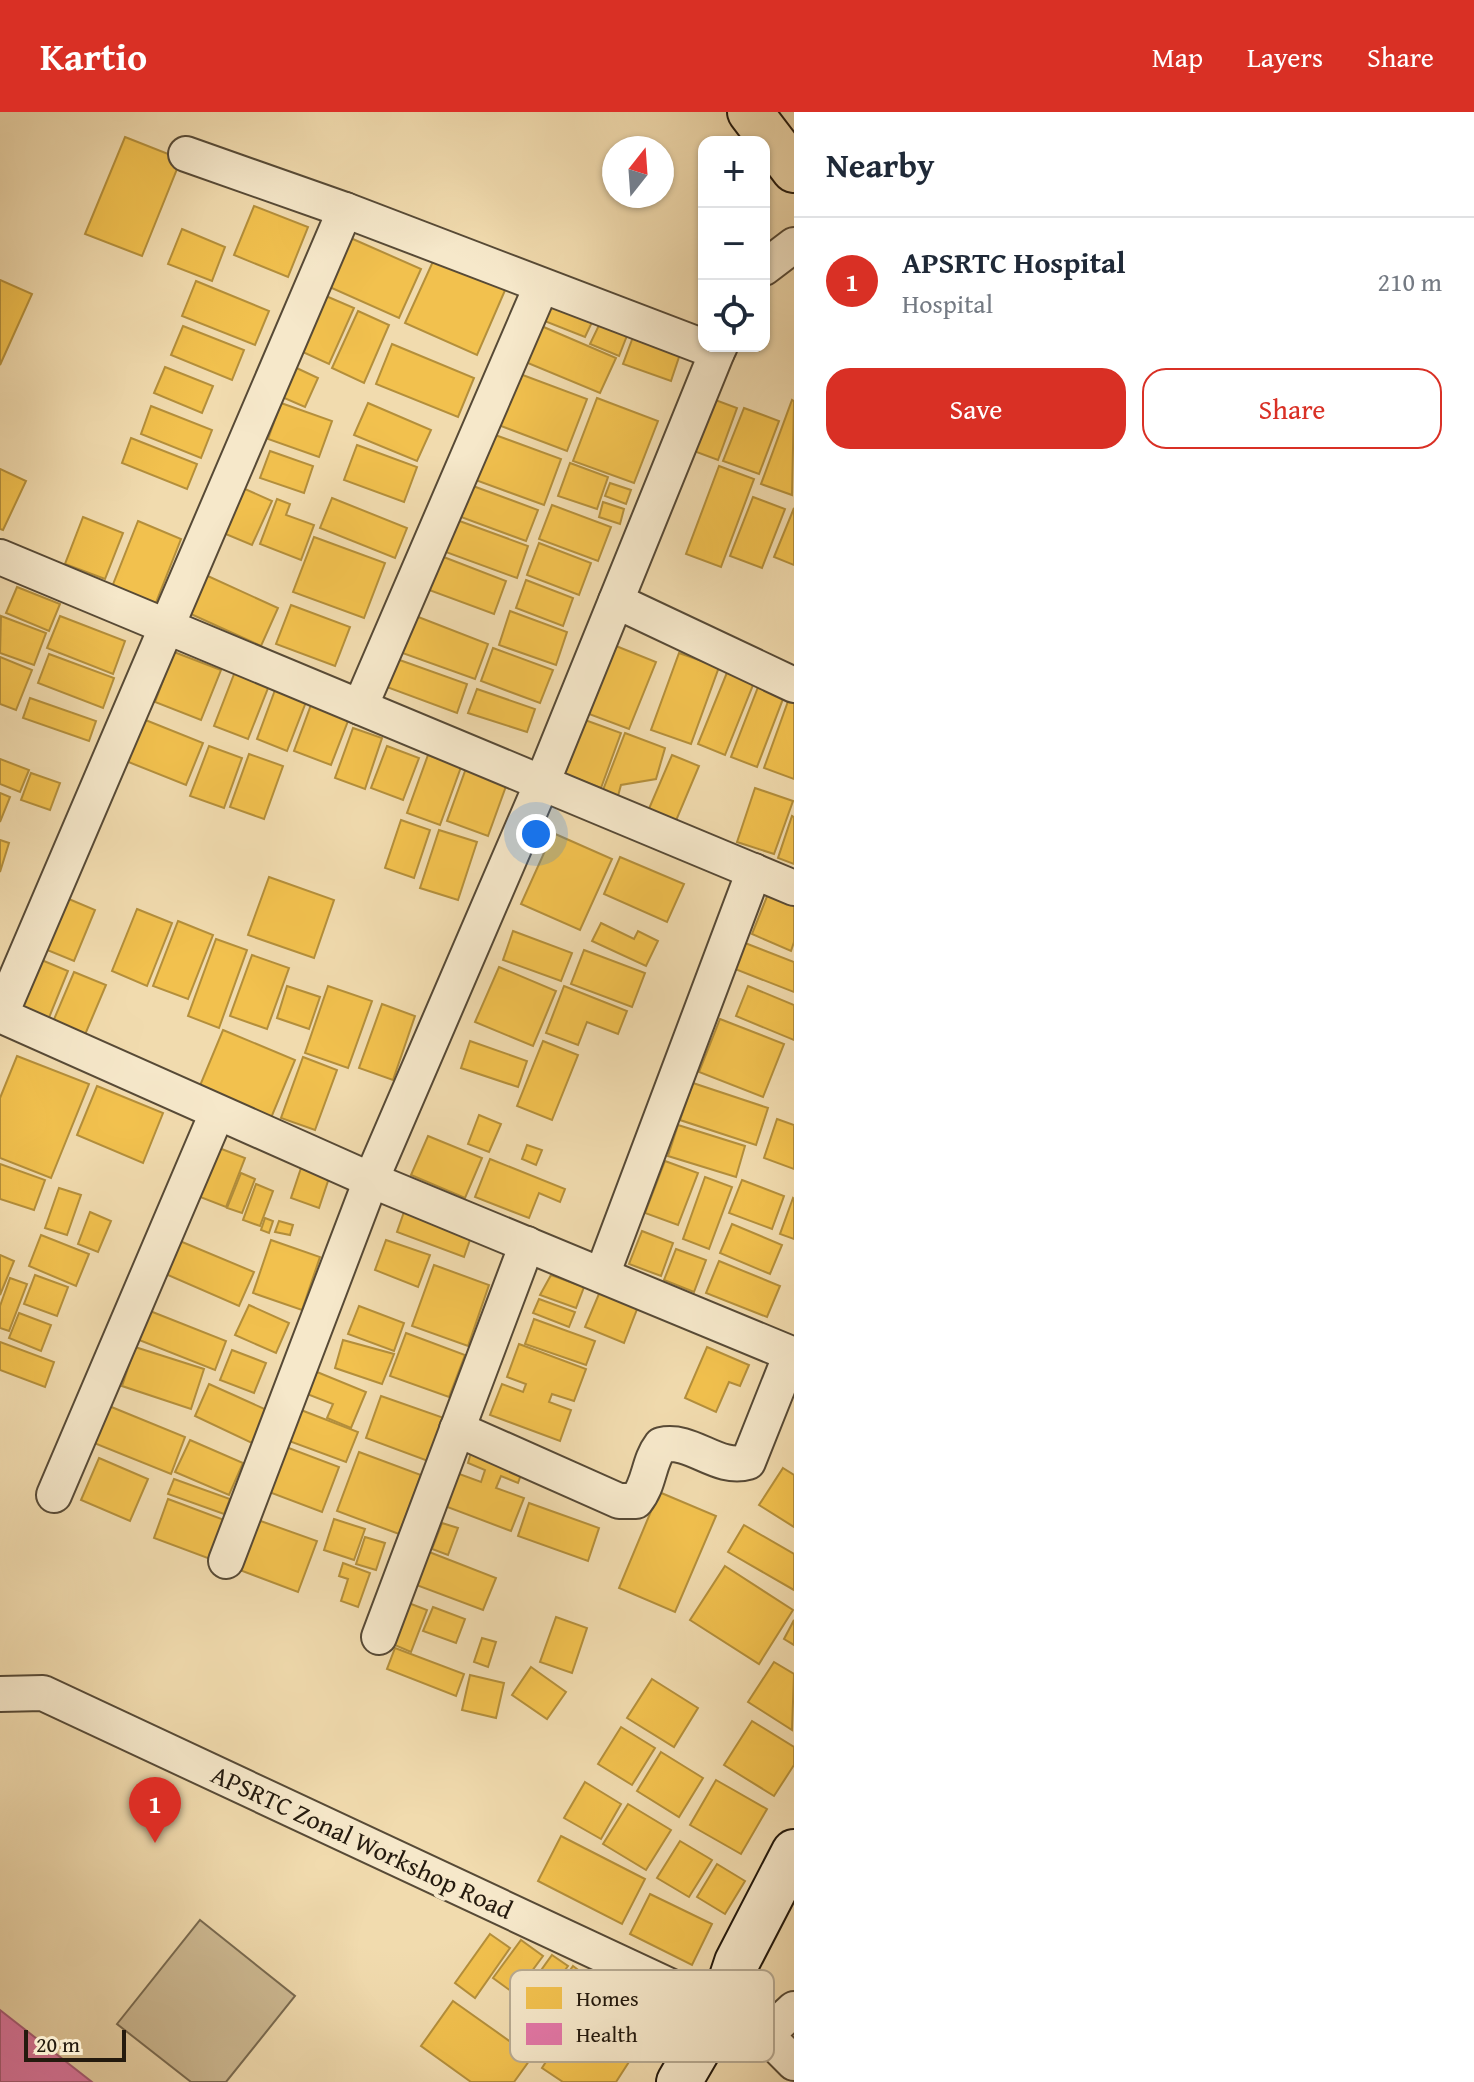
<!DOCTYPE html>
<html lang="en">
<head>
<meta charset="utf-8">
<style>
	:root { --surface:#fff; --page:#f2f2f3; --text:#1f2937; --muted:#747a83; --line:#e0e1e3; --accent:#d93025 }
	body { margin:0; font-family:"Gentium Book Plus",serif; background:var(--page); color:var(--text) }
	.controls { position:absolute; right:24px; top:24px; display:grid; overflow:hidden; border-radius:16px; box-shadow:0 2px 6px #0004 }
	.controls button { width:72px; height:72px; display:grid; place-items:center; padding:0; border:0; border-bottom:2px solid var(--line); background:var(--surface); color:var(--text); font:40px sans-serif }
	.compass { position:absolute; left:602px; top:24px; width:72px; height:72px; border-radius:50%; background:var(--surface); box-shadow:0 2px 6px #0004; rotate:17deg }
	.scale { position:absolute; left:24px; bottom:20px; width:102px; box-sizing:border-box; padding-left:8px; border:4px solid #241a0e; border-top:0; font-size:22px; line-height:28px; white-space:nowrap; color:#241a0e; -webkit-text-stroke:6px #f6e8ca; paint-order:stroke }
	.you { position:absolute; left:536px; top:722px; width:28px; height:28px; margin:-20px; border:6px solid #fff; border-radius:50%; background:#1a73e8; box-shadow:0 0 0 12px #1a73e833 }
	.badge { display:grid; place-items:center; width:52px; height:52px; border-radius:50%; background:var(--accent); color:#fff; font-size:26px; font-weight:700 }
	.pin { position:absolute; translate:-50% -66px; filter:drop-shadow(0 2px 4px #0008) }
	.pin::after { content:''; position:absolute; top:42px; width:28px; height:24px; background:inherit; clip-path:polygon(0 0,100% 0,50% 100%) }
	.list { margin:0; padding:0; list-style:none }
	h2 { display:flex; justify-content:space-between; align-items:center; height:104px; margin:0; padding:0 32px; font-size:34px }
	h2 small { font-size:26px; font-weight:400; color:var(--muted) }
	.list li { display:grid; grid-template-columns:52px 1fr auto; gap:24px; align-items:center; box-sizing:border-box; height:128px; padding:0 32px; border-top:2px solid var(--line) }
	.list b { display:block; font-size:30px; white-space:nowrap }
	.list p { margin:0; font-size:26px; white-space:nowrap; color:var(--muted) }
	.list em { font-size:26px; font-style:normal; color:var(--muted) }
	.actions { display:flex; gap:16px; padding:24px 32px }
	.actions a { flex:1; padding:18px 0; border:2px solid var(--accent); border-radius:24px; text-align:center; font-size:28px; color:var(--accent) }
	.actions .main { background:var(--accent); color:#fff }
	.icon { flex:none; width:44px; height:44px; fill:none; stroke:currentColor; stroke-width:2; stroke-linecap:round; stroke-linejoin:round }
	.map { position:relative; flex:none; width:794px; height:1970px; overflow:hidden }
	header { display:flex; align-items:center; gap:48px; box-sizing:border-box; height:112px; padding:0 40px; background:var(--accent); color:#fff }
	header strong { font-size:38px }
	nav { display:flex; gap:44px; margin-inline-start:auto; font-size:28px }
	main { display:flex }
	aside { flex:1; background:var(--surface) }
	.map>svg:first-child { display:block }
	.green { fill:#ceba93; stroke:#796a50; stroke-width:2 }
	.homes { fill:#f2c14e; stroke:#b48f3b; stroke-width:2 }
	.health { fill:#e377a8; stroke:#aa5b7a; stroke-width:2 }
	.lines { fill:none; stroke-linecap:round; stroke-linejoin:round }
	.street-casing { stroke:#574a36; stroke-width:38 }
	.secondary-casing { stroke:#241a0e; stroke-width:48 }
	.primary-casing { stroke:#241a0e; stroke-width:48 }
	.street { stroke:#f6e8ca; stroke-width:34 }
	.secondary { stroke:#f6e8ca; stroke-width:44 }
	.primary { stroke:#f1dbae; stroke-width:44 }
	.labels { text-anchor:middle; stroke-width:8; stroke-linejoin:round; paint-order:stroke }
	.street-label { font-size:26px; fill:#241a0e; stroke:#f6e8ca }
	.key { fill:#f6e8ca; stroke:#b7aa92; stroke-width:2 }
	.key-label { font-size:22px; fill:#241a0e }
</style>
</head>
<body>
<header>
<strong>Kartio</strong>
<nav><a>Map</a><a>Layers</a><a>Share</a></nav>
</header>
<main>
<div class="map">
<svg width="794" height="1970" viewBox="0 0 794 1970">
	<rect width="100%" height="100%" fill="#f1dbae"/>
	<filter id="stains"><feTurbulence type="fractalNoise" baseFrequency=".0025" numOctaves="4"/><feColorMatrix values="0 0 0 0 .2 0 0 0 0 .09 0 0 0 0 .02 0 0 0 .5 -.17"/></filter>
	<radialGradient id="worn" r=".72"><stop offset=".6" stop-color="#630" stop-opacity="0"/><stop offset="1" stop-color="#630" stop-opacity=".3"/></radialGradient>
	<path class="green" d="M200,1808L295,1884L226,1970H191L117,1912Z"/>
	<g class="homes">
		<path d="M125,25L181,47L142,144L85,122Z"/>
		<path d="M254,94L308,115L288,165L234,143Z"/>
		<path d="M182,117L225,135L212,169L168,152Z"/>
		<path d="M346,124L421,157L399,206L325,173Z"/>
		<path d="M435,145L506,176L477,243L405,211Z"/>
		<path d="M0,168L32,182L0,253Z"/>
		<path d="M196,169L269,199L255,233L182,204Z"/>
		<path d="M319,181L354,196L329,252L294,236Z"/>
		<path d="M551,187L594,206L585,225L542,208Z"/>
		<path d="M358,199L389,213L364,271L332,256Z"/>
		<path d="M601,209L628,221L619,244L590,232Z"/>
		<path d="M539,213L616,246L600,281L523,249Z"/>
		<path d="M183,214L244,238L232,268L171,243Z"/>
		<path d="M633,225L680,242L671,269L623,252Z"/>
		<path d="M392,232L474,266L458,305L376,272Z"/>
		<path d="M288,252L318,266L305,295L275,282Z"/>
		<path d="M165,255L213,274L202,301L154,281Z"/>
		<path d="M512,259L587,287L567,339L493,311Z"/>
		<path d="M702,283L737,296L718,348L683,335Z"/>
		<path d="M597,286L658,309L634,371L573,349Z"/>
		<path d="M792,288L794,289L792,383L761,372Z"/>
		<path d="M281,291L332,309L319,345L268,327Z"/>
		<path d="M368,291L431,318L417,349L354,323Z"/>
		<path d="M151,294L212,318L201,346L141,322Z"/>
		<path d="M744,296L779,309L759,362L723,349Z"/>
		<path d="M487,320L561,347L544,393L470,366Z"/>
		<path d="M131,326L197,352L187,377L122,351Z"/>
		<path d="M357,333L417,355L404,390L344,368Z"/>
		<path d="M270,339L313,354L304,381L260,366Z"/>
		<path d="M570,351L608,365L597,397L558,384Z"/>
		<path d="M719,354L754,367L721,455L686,442Z"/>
		<path d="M0,357L26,369L3,418L0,417Z"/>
		<path d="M610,371L631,378L626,392L605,384Z"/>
		<path d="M236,373L272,389L252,433L216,418Z"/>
		<path d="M473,374L538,398L526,429L461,405Z"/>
		<path d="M753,385L785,397L762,456L730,444Z"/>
		<path d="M332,386L407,416L395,446L320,416Z"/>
		<path d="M277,387L290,392L286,403L314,413L301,448L260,432Z"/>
		<path d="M603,390L624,397L620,412L599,405Z"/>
		<path d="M552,393L611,415L598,449L539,427Z"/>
		<path d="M794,396V453L774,445Z"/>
		<path d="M83,405L123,421L105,467L65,452Z"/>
		<path d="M454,407L528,434L517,466L443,439Z"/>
		<path d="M138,409L181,427L155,493L112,475Z"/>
		<path d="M314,425L385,451L364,506L293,480Z"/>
		<path d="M539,431L591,451L579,483L527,463Z"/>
		<path d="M441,444L506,469L494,502L429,478Z"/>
		<path d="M199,460L278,496L261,534L182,498Z"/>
		<path d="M526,468L573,486L563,514L516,496Z"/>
		<path d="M17,475L60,492L49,519L6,501Z"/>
		<path d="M291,493L350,515L335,554L276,532Z"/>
		<path d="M510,499L567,520L556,553L499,533Z"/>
		<path d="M408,501L488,532L475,567L394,538Z"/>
		<path d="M1,504L46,521L34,553L0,541Z"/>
		<path d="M60,504L125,529L113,562L47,536Z"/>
		<path d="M616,534L656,550L629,617L589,602Z"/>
		<path d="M493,536L553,558L540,591L481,569Z"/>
		<path d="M174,540L221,558L201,608L155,590Z"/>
		<path d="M679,541L719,555L691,632L651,618Z"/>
		<path d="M49,542L114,566L103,596L38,571Z"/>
		<path d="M0,545L32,558L16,598L0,592Z"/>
		<path d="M394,546L467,572L457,601L384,574Z"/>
		<path d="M236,557L270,571L248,627L214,614Z"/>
		<path d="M728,558L755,568L725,643L698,632Z"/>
		<path d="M760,570L786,579L757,655L731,645Z"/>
		<path d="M477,577L535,597L527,620L468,601Z"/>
		<path d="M275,578L306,590L287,639L257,627Z"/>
		<path d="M791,581L794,583V667L764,656Z"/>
		<path d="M315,582L353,596L331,653L294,639Z"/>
		<path d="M30,586L96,609L89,629L23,606Z"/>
		<path d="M138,605L203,631L186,673L121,647Z"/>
		<path d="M585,608L621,621L601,676L565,662Z"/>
		<path d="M353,616L382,626L365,677L335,666Z"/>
		<path d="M625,621L665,636L656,667L621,673L618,684L603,678Z"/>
		<path d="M209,634L242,646L224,696L190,684Z"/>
		<path d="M387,634L419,646L403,688L371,676Z"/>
		<path d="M249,642L283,654L264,707L230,695Z"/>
		<path d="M428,643L461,655L440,713L407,701Z"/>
		<path d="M672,643L699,654L675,711L648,699Z"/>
		<path d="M0,647L29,658L20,680L0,672Z"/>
		<path d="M469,648L510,663L488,724L447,709Z"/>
		<path d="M31,661L60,671L50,698L21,688Z"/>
		<path d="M755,676L793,689L774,742L737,730Z"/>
		<path d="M0,681L10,685L0,710Z"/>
		<path d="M792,704L794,705V752L778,746Z"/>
		<path d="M401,708L430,718L414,766L385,756Z"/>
		<path d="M439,718L477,730L458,788L420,776Z"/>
		<path d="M553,721L612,747L580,818L521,792Z"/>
		<path d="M0,728L9,731L0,760Z"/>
		<path d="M620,745L684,772L667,810L604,782Z"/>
		<path d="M269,765L334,788L314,846L248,823Z"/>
		<path d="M57,782L95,798L74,849L35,833Z"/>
		<path d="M768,782L794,793V830L791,839L752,822Z"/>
		<path d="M137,797L172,811L147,874L112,859Z"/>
		<path d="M178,809L213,823L188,887L153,874Z"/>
		<path d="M601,811L634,827L638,819L658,829L646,854L592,829Z"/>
		<path d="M513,819L572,841L561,869L503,848Z"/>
		<path d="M216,827L247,838L219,916L188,904Z"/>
		<path d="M745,831L794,850V880L735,857Z"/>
		<path d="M584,838L645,861L632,895L571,872Z"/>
		<path d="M252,843L289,856L267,917L230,904Z"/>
		<path d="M32,844L68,859L46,913L11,898Z"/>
		<path d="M499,855L556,879L533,934L475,910Z"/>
		<path d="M74,860L106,873L84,925L52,912Z"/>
		<path d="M287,874L320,885L309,917L277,906Z"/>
		<path d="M328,874L372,889L348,956L305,941Z"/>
		<path d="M564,874L627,899L618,922L587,910L578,933L546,921Z"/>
		<path d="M748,874L794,893V928L736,904Z"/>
		<path d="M382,892L415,904L393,968L359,956Z"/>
		<path d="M720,907L784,932L763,985L699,960Z"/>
		<path d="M223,918L295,948L271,1006L199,976Z"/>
		<path d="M470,929L527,949L518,975L461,956Z"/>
		<path d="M543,929L578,943L552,1008L517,994Z"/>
		<path d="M17,944L89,972L51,1066L0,1046V986Z"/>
		<path d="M303,945L337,958L315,1018L281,1006Z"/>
		<path d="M693,971L768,996L756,1033L680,1008Z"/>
		<path d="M97,974L163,1001L143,1051L77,1023Z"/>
		<path d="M479,1003L501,1012L489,1040L468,1032Z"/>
		<path d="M777,1007L794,1013V1057L764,1046Z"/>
		<path d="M678,1013L745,1034L736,1065L668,1044Z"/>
		<path d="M428,1024L482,1046L465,1086L411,1063Z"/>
		<path d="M527,1033L542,1038L536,1053L522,1047Z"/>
		<path d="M214,1034L245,1046L226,1095L195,1083Z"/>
		<path d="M490,1047L565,1077L560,1090L539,1081L529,1106L475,1085Z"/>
		<path d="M665,1049L698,1061L678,1113L645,1101Z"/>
		<path d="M0,1052L45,1068L34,1098L0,1087Z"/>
		<path d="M301,1056L329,1066L319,1096L291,1086Z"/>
		<path d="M241,1061L255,1067L242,1101L227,1096Z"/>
		<path d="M705,1065L732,1075L709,1137L683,1127Z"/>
		<path d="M742,1068L784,1084L772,1117L729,1101Z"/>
		<path d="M256,1072L273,1079L260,1114L243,1108Z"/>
		<path d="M59,1076L81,1083L67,1123L45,1116Z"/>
		<path d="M793,1086L794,1087V1127L780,1122Z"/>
		<path d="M405,1097L472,1122L464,1145L397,1120Z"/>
		<path d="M90,1100L111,1109L98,1140L78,1132Z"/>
		<path d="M265,1106L273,1109L269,1121L261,1118Z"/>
		<path d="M279,1109L293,1113L290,1123L275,1120Z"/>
		<path d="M732,1112L782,1133L770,1162L720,1141Z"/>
		<path d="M642,1119L673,1131L661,1164L629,1152Z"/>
		<path d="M41,1123L89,1142L76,1174L29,1154Z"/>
		<path d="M175,1127L254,1160L239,1194L161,1160Z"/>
		<path d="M271,1128L320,1145L302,1198L253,1181Z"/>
		<path d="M386,1128L430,1143L418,1175L375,1158Z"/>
		<path d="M676,1137L706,1148L694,1180L664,1168Z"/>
		<path d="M0,1143L14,1149L0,1183Z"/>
		<path d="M719,1149L780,1174L767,1205L706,1181Z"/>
		<path d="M434,1153L489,1173L468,1234L412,1214Z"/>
		<path d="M35,1163L68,1175L57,1204L24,1192Z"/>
		<path d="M551,1163L584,1175L576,1196L540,1183Z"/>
		<path d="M10,1166L27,1172L9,1219L0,1216V1194Z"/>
		<path d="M601,1177L639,1192L624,1231L585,1215Z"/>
		<path d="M539,1187L575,1200L569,1215L533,1201Z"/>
		<path d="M249,1193L289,1211L276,1241L235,1223Z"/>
		<path d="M359,1194L404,1211L394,1239L348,1222Z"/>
		<path d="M150,1199L226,1229L215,1258L139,1228Z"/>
		<path d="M19,1201L51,1213L41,1239L9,1226Z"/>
		<path d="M534,1207L595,1229L586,1253L525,1232Z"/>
		<path d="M406,1221L465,1243L449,1285L390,1264Z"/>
		<path d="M343,1228L394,1242L382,1272L335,1256Z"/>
		<path d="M0,1230L54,1250L45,1275L0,1258Z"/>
		<path d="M519,1232L586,1257L574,1289L552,1282L549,1290L571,1298L560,1329L490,1303L502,1272L523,1280L526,1272L507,1265Z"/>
		<path d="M135,1235L204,1257L191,1297L122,1274Z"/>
		<path d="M707,1235L749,1253L740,1274L729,1270L716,1300L685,1286Z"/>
		<path d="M232,1238L266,1251L254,1281L220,1268Z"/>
		<path d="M317,1260L366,1280L351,1316L327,1306L333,1292L307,1282Z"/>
		<path d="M209,1272L269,1299L254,1332L195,1304Z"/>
		<path d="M381,1284L444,1306L428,1349L366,1326Z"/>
		<path d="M109,1294L185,1325L171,1362L94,1331Z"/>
		<path d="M301,1298L358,1320L346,1350L289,1329Z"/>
		<path d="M190,1328L243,1351L229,1383L175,1360Z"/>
		<path d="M286,1335L339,1355L322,1400L269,1380Z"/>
		<path d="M472,1337L523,1357L518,1371L501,1364L496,1376L524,1386L511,1419L442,1393L454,1360L481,1370L485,1358L468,1351Z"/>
		<path d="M359,1340L421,1363L399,1422L337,1399Z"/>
		<path d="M99,1346L148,1367L130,1409L81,1388Z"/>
		<path d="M783,1356L794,1363V1415L759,1393Z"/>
		<path d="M174,1367L230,1387L224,1402L168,1382Z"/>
		<path d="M659,1380L716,1404L675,1500L619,1476Z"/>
		<path d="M168,1387L227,1409L213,1448L154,1426Z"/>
		<path d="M529,1391L599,1416L588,1449L518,1424Z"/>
		<path d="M255,1407L317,1429L298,1480L237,1457Z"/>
		<path d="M334,1407L365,1417L354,1448L324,1438Z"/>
		<path d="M442,1411L458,1416L448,1443L432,1437Z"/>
		<path d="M744,1413L794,1442V1478L728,1440Z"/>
		<path d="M365,1425L385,1431L376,1458L356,1452Z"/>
		<path d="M424,1438L496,1466L483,1498L411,1471Z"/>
		<path d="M343,1451L370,1461L358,1495L341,1489L348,1467L339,1464Z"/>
		<path d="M725,1454L793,1498L759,1552L690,1508Z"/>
		<path d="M406,1490L427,1498L411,1540L390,1531Z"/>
		<path d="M433,1495L465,1507L456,1531L423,1519Z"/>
		<path d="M556,1505L587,1516L572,1561L540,1550Z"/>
		<path d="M794,1508V1533L784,1527Z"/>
		<path d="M482,1526L496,1530L488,1555L474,1550Z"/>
		<path d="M395,1536L464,1562L456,1584L387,1557Z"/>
		<path d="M774,1550L794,1562L792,1618L748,1590Z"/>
		<path d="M531,1555L566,1580L547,1607L512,1583Z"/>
		<path d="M470,1563L504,1571L496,1606L462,1598Z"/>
		<path d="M652,1567L698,1596L674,1635L627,1606Z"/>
		<path d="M752,1609L794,1635V1653L774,1684L724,1653Z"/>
		<path d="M621,1615L655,1636L632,1673L598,1652Z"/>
		<path d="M661,1640L703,1666L679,1705L637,1679Z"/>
		<path d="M716,1668L767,1697L741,1742L690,1713Z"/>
		<path d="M585,1670L621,1692L601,1727L564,1706Z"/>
		<path d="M628,1692L671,1718L646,1758L603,1732Z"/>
		<path d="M561,1724L645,1767L622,1812L538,1769Z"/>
		<path d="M680,1729L712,1748L689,1785L657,1766Z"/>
		<path d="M717,1752L745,1769L725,1802L697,1785Z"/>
		<path d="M650,1782L712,1812L692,1853L630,1822Z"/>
		<path d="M490,1822L510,1836L475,1886L455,1871Z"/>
		<path d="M521,1828L543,1844L515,1882L493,1866Z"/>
		<path d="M552,1843L568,1854L534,1900L519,1889Z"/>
		<path d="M573,1854L593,1869L560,1915L540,1901Z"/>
		<path d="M453,1889L532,1945L514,1970H471L421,1934Z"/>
		<path d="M577,1901L636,1939L616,1970H563L542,1956Z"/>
	</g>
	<path class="health" d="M0,1898L92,1970H0Z"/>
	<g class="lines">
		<g class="street-casing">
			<g id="street">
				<path d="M345,98L717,240L720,234"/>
				<path d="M764,156L794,133"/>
				<path d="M0,445L794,776"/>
				<path d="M616,489L794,573"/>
				<path d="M360,595L541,175"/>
				<path d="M0,903L371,1068L794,1243"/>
				<path d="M0,904L345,98L186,42"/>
				<path d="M602,1163L754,759"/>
				<path d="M457,1317L619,1389H636C650,1372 648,1350 661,1333C692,1326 717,1359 748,1350L791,1242"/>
				<path d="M54,1383L217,1001"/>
				<path d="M226,1449L371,1068L542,671L717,240"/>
				<path d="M379,1525L527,1132"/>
				<path d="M0,1582L43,1581L721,1898L766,1923L794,1951"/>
				<path d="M766,1923L794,1897"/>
			</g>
		</g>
		<g class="secondary-casing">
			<path id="secondary" d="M679,1970L721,1898L737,1850L794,1740"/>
		</g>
		<g class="primary-casing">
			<path id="primary" d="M750,0L794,58"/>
		</g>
		<use href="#street" class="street"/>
		<use href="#secondary" class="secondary"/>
		<use href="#primary" class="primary"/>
	</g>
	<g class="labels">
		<g class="street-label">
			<text transform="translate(362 1730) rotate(25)" y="9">APSRTC Zonal Workshop Road</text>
		</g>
	</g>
	<rect x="510" y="1858" width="264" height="92" rx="12" class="key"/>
	<rect x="526" y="1875" width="36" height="22" fill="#f2c14e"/>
	<rect x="526" y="1911" width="36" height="22" fill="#e377a8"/>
	<g class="key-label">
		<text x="576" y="1894">Homes</text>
		<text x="576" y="1930">Health</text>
	</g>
	<rect width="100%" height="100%" filter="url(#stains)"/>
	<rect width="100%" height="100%" fill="url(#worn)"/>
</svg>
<div class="controls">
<button>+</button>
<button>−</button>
<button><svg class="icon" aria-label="locate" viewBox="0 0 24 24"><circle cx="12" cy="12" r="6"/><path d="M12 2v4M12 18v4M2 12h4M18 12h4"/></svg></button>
</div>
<svg class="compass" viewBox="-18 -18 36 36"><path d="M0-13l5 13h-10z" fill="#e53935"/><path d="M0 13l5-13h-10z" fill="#747a83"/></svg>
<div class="scale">20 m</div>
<div class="you"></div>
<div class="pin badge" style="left:155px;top:1731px">1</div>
</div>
<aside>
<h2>Nearby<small></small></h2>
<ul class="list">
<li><span class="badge">1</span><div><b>APSRTC Hospital</b><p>Hospital</p></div><em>210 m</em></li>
</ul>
<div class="actions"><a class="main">Save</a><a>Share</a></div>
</aside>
</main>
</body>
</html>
